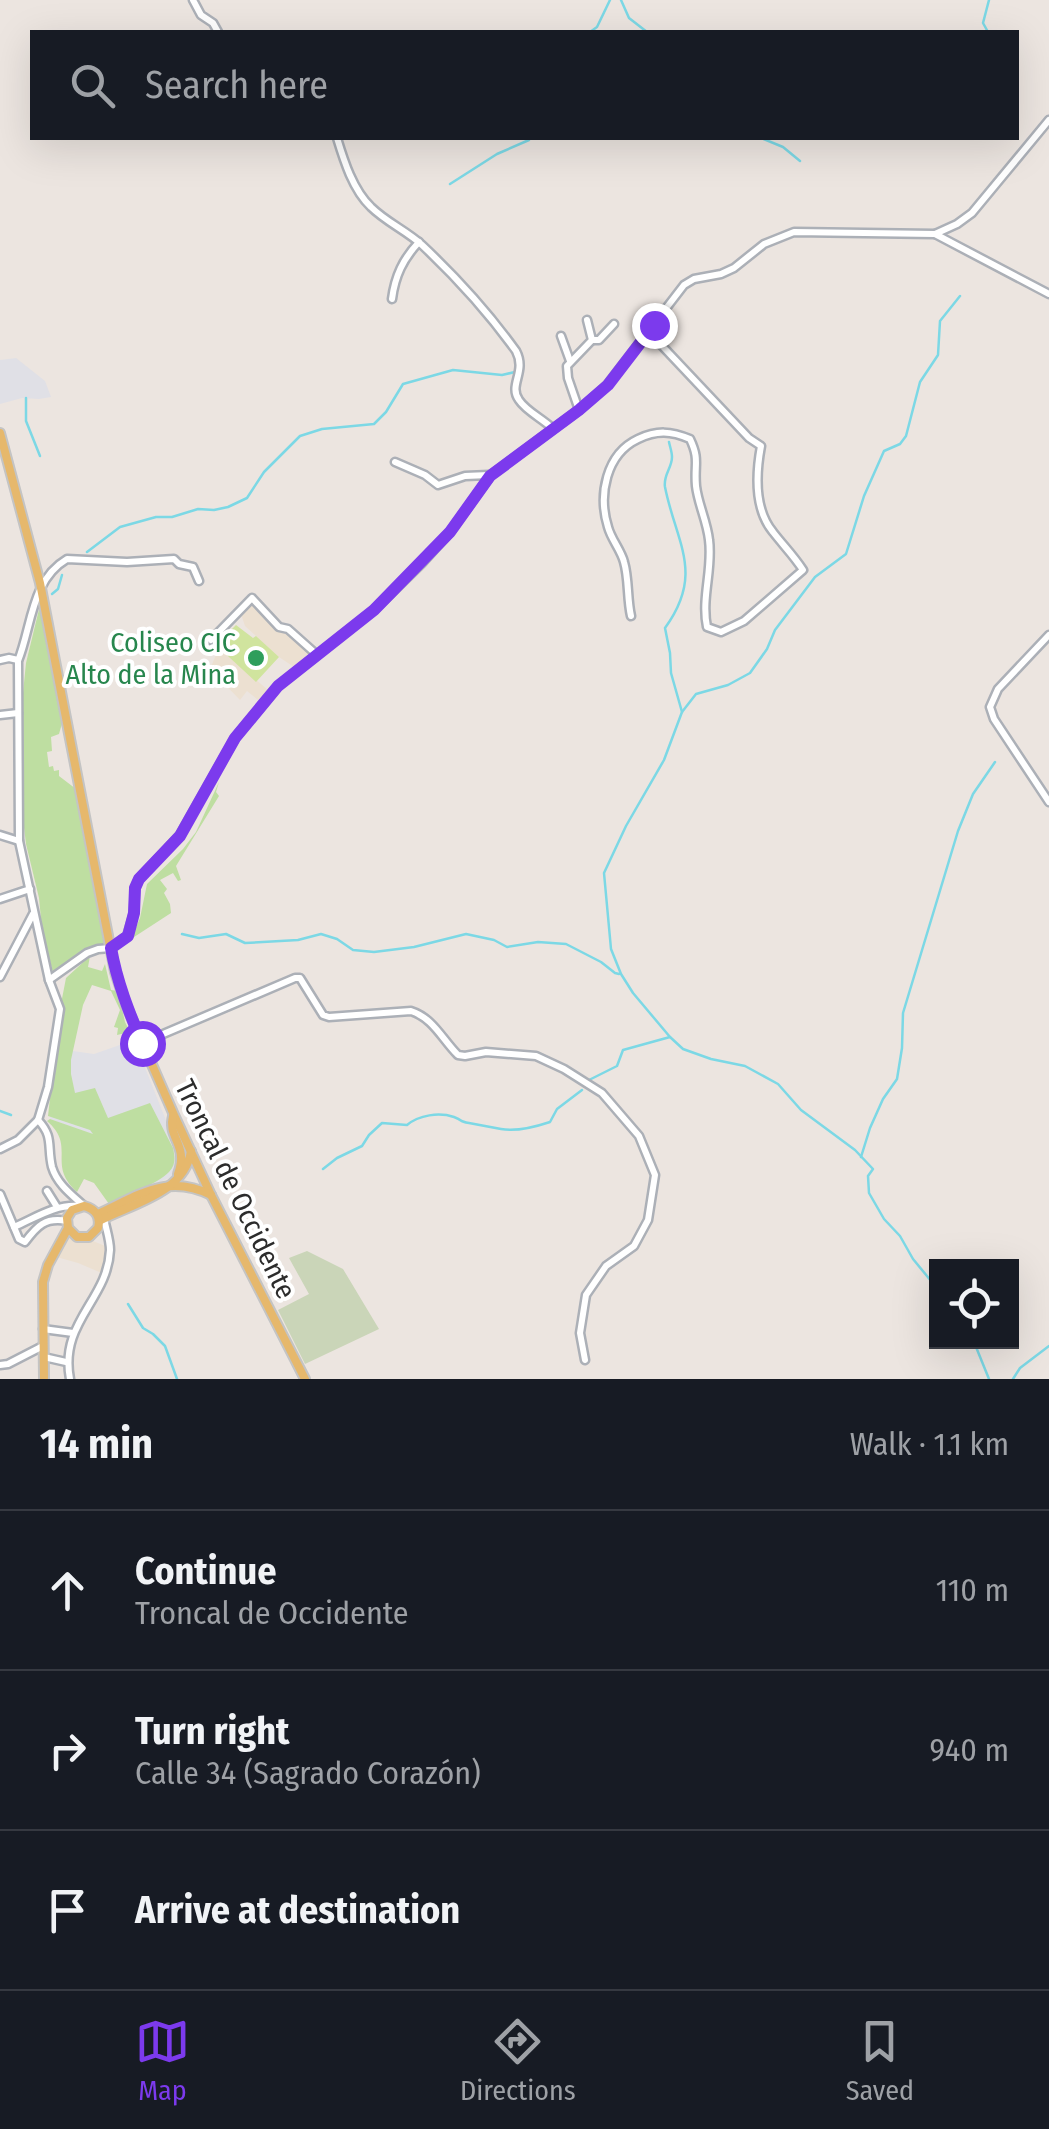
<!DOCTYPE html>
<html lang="en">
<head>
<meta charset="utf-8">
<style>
	:root { --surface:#171b24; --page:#20242c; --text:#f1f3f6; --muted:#9ea1a6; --line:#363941; --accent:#7c3aed }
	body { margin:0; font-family:"Fira Sans Condensed",sans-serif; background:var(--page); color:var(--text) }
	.controls { position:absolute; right:30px; bottom:30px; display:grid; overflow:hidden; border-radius:0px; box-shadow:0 10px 40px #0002 }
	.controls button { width:90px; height:90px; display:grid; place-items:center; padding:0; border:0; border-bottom:2px solid var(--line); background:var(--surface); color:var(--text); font:50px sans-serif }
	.stop { position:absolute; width:30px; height:30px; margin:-22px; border:8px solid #7c3aed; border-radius:50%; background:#fff }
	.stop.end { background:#7c3aed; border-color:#fff; box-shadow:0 2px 10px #0008 }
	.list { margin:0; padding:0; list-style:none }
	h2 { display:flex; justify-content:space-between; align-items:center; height:130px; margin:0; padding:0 40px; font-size:42px }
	h2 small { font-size:32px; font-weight:400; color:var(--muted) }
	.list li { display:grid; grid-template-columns:65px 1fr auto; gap:30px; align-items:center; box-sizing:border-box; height:160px; padding:0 40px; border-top:2px solid var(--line) }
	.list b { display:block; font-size:38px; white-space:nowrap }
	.list p { margin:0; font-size:32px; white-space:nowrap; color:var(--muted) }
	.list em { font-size:32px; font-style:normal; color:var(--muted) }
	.icon { flex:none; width:55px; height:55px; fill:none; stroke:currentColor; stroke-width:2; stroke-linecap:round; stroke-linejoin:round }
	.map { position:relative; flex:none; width:1049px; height:1379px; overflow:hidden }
	.search { position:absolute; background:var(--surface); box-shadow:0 10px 40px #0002; left:30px; right:30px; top:30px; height:110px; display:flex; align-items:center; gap:25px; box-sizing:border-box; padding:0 35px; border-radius:0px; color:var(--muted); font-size:38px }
	.sheet { height:610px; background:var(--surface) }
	nav { display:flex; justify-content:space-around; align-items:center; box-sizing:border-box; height:140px; border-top:2px solid var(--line); background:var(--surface); font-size:28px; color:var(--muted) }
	nav a { display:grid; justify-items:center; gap:5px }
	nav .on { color:var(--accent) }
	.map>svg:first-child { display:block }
	.industrial { fill:#e0e0e6 }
	.education { fill:#ece0d1 }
	.green { fill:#bedea1 }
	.cemetery { fill:#cad5b8 }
	.pitch { fill:#d0e49e }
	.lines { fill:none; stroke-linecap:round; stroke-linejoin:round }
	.stream { stroke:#7cd8e5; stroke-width:2.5 }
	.minor-casing { stroke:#acb0b7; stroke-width:11 }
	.major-casing { stroke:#c4c4c4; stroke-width:12 }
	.minor { stroke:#fff; stroke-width:6 }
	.major { stroke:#e6b86c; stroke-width:8 }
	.route { stroke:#7c3aed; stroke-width:12 }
	.leisure-dot { fill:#2e9e5b; stroke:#fff; stroke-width:4 }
	.labels { text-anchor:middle; stroke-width:8; stroke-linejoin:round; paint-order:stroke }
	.leisure-label { font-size:28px; fill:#27864d; stroke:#fff; text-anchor:end }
	.street-label { font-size:28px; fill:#2c2c2c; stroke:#fff }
</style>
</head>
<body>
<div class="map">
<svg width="1049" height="1379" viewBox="0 0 1049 1379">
	<rect width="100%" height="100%" fill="#ece5e0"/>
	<g class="industrial">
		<path d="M16,358L45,381L51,397L39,399L22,398L0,404V360Z"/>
		<path d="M134,1040L177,1148L178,1163L173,1176L126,1198L96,1136L50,1119L59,1049L94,1054Z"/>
	</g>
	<g class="education">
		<path d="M250,603L255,606L279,631L290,635L310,655L294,667L279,657L245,626L240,611Z"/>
		<path d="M219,648L268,690L258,700L247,691L240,700L210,669Z"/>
		<path d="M68,1232L77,1241L85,1243L93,1241L110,1248L104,1274L78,1263L53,1256Z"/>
	</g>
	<g class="green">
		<path d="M41,601L63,720L59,734L51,737L52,751L47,752L49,767L53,766L54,771L59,770V776L76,789L106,948H98L59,973H53L42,929L39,898L26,844L22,811L23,693L26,663Z"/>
		<path d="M219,782L216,792L219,796L176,866L181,880L178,881L173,873L160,880L167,889L164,893L170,904L171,913L131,939L140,918L147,884L183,849L196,832Z"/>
		<path d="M90,956L88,967L102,971L105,964L111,990L118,991L125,1022L130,1032L117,1035L118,1028L114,1027L120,1010L111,991L92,985L83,1005L71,1060V1074L75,1093L95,1088L108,1118L150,1103L173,1148C175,1157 176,1165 169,1172C159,1183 123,1197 109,1204L94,1183L84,1179L77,1192C46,1164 77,1147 47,1121L50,1119L93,1134L90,1130L48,1116L60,1009L66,978Z"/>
	</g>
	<path class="cemetery" d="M307,1251L343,1269L379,1329L305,1364L278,1310L309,1294L289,1258Z"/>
	<path class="pitch" d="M236,625L253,638L256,636L279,657L256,682L216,645Z"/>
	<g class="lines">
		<g class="stream">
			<path d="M621,0L629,18L647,32"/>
			<path d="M590,32L597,27L610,0"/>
			<path d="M988,32L983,23L989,0"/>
			<path d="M761,138L783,147L800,161"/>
			<path d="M450,184L497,154L529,140L530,138"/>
			<path d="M26,398V421L40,456"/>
			<path d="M669,442C670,447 672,452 672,457C672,468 663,475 665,487C676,543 705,573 665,628L670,653L671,673L682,712"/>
			<path d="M87,552L120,527L156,517H172L198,509L214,510L228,507L247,498L264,472L300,436L322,429L374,424L386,412L403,384L453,370L502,375L515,372"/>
			<path d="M52,594L58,589L62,575"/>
			<path d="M182,934L199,938L226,934L245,943L298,940L321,934L337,939L353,950L374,952L414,947L466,934L494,940L507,947L538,942L566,944L601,962L615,973L619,974"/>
			<path d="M589,1080L617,1066L623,1050L670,1037"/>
			<path d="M0,1111L11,1115"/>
			<path d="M861,1157L870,1128L883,1099L897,1079L902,1048L903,1013L958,831L973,794L995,762"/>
			<path d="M323,1169L337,1158L362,1146L369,1135L382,1123L407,1125C419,1115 439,1112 454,1117C465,1121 457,1121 469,1123C480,1125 490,1127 501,1129C517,1132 535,1127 550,1122L557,1109L582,1090"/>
			<path d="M936,1287L913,1259L900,1236L884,1219L869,1193L868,1176L873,1169L855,1150L801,1110L778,1084L745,1066L711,1059L683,1049L670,1037L633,993L621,974L611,949L604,873L626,826L664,760L682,712L696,694L728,685L750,673L767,649L775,630L815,577L846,554L864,496L884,451L900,444L906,436L920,382L938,355L940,321L960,296"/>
			<path d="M128,1304L143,1328L153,1334L165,1346L177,1379"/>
			<path d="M974,1342L989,1379"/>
			<path d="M1013,1379L1020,1368L1049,1346"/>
		</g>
		<g class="minor-casing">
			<g id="minor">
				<path d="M193,0L201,15L213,23L218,32"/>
				<path d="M337,138C344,161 353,190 371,207C386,222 407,231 422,245C457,278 488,312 516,351C527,372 508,385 519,400C526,411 543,419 552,428"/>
				<path d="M935,234L957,224L972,213L1049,120"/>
				<path d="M392,299C395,276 403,259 419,242"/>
				<path d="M561,336L570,361"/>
				<path d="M592,340H599L614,324"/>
				<path d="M579,410L568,378L567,366L592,340L587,320"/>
				<path d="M395,462L425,475L438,485L465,476L489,475"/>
				<path d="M631,616C627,599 629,579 624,562C621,550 611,539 608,527C598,495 606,454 638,439C657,430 671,431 690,439C700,460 694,464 696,486C698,504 707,521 709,540C713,569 701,598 707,627L721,632L744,621L803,570C794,556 783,545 773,532C754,509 756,473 761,446L749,438L649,332"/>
				<path d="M1049,635L998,689L990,707L994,719L1049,802"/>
				<path d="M211,640L252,598L279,627L288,629L316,654"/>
				<path d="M0,660L9,658L18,660"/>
				<path d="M0,715L18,713"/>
				<path d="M0,835L19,841"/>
				<path d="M0,899L30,889"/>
				<path d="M0,977L33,914"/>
				<path d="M49,980L87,953L98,949L111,948L127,936L134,913L135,888L139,879L180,835L235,738L278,686L374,610L422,563L450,532L491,475L579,410L607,385L684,285L694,279L721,274L734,268L764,244L794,232L935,234L1049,294"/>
				<path d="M142,1043L295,978H300L323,1015L329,1017L411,1011C433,1018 442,1039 458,1055L465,1056L486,1052L536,1056L564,1069L602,1093L639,1136L655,1175L648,1220L634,1246L606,1266L586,1295L580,1333L585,1360"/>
				<path d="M38,1120C54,1137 47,1146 52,1167C57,1184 72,1195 84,1206"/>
				<path d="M0,1149L18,1140L38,1120L48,1087L60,1009L49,980L19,841L18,661C32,626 31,580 67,559L127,562L174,559L179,564L193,567L199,581"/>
				<path d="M47,1191L57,1207"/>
				<path d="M0,1194L19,1239L25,1242C37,1226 45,1217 67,1221"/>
				<path d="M14,1227C35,1218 55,1204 79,1206"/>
				<path d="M43,1329L73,1333"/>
				<path d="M44,1357L66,1362"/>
				<path d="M0,1365L8,1364L43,1346"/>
				<path d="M70,1379C59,1322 108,1300 110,1250C110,1240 106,1229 104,1218"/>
			</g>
		</g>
		<g class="major-casing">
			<g id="major">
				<path d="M0,433L40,583L115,972L126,1005L174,1115L211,1195L305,1379"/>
				<path d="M173,1116C167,1138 189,1145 178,1174"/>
				<path d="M98,1214C138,1196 167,1173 211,1195"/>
				<path d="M99,1221C131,1204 185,1193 191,1151"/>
				<path d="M44,1379L43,1282L48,1265L68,1228L67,1218L72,1210L84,1206C96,1209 101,1217 98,1228L89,1237H77L68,1228"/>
			</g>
		</g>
		<use href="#minor" class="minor"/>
		<use href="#major" class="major"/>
	</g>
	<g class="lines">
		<path class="route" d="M142,1043C129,1012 117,982 111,948L128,936L134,913L135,888L139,879L180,836L235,738L278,686L374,610L450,532L490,476L579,410L608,385L654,325"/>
	</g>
	<circle class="leisure-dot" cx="256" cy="658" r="10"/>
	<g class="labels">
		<g class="leisure-label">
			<text x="236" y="652">Coliseo CIC<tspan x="236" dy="32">Alto de la Mina</tspan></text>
		</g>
		<g class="street-label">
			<text transform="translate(236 1189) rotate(64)" y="10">Troncal de Occidente</text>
		</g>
	</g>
</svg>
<div class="controls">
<button><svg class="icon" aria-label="locate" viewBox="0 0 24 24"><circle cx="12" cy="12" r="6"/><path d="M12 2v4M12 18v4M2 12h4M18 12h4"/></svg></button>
</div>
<div class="stop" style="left:142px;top:1043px"></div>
<div class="stop end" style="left:654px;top:325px"></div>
<div class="search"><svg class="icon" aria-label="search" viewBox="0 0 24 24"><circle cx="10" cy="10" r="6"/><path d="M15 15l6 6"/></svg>Search here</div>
</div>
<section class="sheet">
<h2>14 min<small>Walk · 1.1 km</small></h2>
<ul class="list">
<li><svg class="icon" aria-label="ahead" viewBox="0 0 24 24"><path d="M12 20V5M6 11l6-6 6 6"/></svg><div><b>Continue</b><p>Troncal de Occidente</p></div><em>110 m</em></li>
<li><svg class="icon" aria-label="right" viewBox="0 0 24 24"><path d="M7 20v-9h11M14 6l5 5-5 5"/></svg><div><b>Turn right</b><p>Calle 34 (Sagrado Corazón)</p></div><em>940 m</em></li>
<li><svg class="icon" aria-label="arrive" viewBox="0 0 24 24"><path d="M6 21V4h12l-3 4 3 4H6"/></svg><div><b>Arrive at destination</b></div></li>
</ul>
</section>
<nav>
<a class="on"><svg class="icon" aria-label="map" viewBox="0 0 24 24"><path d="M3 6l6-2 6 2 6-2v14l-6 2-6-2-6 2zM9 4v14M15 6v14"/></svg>Map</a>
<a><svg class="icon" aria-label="directions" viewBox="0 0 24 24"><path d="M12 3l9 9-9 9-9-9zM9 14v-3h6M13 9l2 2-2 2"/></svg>Directions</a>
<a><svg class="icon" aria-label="saved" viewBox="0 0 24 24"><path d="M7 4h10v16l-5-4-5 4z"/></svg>Saved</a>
</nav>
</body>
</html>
